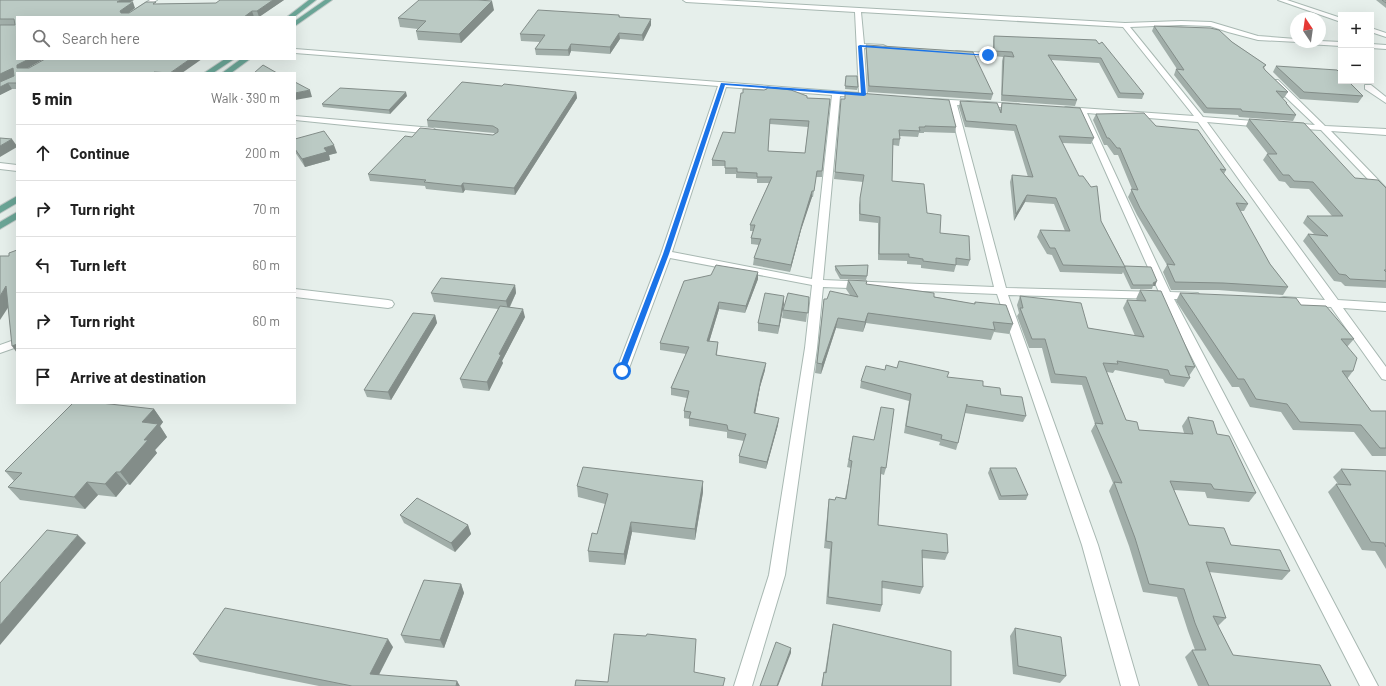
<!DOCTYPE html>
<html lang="en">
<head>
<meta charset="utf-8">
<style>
	:root { --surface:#fff; --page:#f6f6f6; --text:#222; --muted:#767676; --line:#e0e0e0 }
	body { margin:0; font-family:Barlow,sans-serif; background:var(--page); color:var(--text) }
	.controls { position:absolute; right:12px; top:12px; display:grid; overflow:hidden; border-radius:0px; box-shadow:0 4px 16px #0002 }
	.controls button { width:36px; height:36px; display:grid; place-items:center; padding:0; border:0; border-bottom:1px solid var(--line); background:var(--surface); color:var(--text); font:20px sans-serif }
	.compass { position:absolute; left:1290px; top:12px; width:36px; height:36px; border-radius:50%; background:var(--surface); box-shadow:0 4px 16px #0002; rotate:347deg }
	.stop { position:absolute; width:12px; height:12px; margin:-9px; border:3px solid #1a73e8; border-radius:50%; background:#fff }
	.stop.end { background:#1a73e8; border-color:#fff; box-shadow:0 1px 4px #0008 }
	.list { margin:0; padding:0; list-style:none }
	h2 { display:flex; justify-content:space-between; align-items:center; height:52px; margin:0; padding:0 16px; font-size:17px }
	h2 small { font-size:13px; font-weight:400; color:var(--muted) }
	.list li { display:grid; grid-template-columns:26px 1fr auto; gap:12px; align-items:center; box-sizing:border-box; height:56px; padding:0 16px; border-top:1px solid var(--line) }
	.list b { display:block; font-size:15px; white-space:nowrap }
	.list em { font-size:13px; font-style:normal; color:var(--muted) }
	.icon { flex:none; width:22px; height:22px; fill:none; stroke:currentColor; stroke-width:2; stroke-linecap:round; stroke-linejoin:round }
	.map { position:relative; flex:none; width:1386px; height:686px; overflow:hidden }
	.search { position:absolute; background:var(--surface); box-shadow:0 4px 16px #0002; left:16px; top:16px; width:280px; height:44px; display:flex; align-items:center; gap:10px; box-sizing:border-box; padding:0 14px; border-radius:0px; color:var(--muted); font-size:15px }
	.panel { position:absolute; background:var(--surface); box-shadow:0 4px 16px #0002; left:16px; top:72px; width:280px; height:332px; border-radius:0px }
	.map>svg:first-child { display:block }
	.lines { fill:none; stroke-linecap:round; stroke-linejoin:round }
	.minor-casing { stroke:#a8b8b2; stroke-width:2 }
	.major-casing { stroke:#c2cac8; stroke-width:2 }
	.minor { fill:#fff; fill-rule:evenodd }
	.major { fill:#6aa596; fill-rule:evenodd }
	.wall { fill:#a1aea9; fill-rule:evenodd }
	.shaded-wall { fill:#838d89 }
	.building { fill:#bbcac4; stroke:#838d89; fill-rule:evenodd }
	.route { fill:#1a73e8 }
</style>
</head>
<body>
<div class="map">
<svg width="1386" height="686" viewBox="0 0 1386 686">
	<rect width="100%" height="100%" fill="#e6efeb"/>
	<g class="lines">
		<g class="minor-casing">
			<g id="minor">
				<path d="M150,0H157L132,17H124Z"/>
				<path d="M683,0H719L1125,23L1181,21L1211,22L1258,36L1296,39V42H1298L1258,40L1228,32L1210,26L1181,25L1130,27L1203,117L1266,122L1267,124L1263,127L1207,122L1338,300L1386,303V311L1343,308L1386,367V380L1382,379L1331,307L1280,304L1278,301L1280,298L1284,297L1325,300L1198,122L1087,113L1170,292L1198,293L1200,296L1198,299H1174L1378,686H1360L1162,299L1008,295L1098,545L1139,686H1121L1082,545L997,294L823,287L817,348L785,575L752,686H734L769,575L805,348L812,285L670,258L628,371L626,374L622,375L618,374L616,371L661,254L718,86L295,53V49L859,93L855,12L686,2ZM861,12L1123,27L1194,116L1066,107L1062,109L1066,111L1079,112L1159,292L1006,288L957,105L1018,108L1022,106L1018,104L934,99H931V103L949,104L994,287L823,280L840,96L866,97L867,95L864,48L883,49L887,47L883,45L864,44ZM726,87L832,95L812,279L672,252Z"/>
				<path d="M1278,0H1287L1341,18V22Z"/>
				<path d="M1371,28L1386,33V37L1371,32Z"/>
				<path d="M1320,41L1341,42V46L1307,44L1304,42H1320Z"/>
				<path d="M1371,44L1386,45V49L1371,48Z"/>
				<path d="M956,51L988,53L992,55L988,57L959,55H956Z"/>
				<path d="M1272,80H1278L1325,126L1386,129V135L1331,131L1386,188V196L1383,195L1321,130L1288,128L1287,126L1291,123L1315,125L1272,84Z"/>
				<path d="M1365,85H1371L1386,97V103L1365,89Z"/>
				<path d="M295,116L433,128L437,131L433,134L295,120Z"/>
				<path d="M0,163L17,165V171L0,169Z"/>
				<path d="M295,289L388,300L392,301L394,304L392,307L388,308L295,297Z"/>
				<path d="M17,339V347L0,353V345Z"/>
			</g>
		</g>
		<g class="major-casing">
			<g id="major">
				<path d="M309,0H316L294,17H287Z"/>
				<path d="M325,0H332L295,26V21Z"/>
				<path d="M225,59H234L213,73H204Z"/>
				<path d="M241,59H250L231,73H222Z"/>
				<path d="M17,196V203L0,213V206Z"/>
				<path d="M17,212V219L0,229V222Z"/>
			</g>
		</g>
		<use href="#minor" class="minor"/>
		<use href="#major" class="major"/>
	</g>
	<g class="wall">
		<path d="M0,0L130,2L135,8L128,13L157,4L216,3L284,0L259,17H17L28,68L182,73H17V89H12L0,95V25H15H0Z"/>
		<path d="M1376,0H1386V8Z"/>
		<path d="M494,10L461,43L418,40L416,31L418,29L400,27L398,18Z"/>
		<path d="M619,15L620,17L651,25L643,41L620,39L610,54L571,51L569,56L536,55L535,49L540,42L521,41L520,34Z"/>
		<path d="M1154,26L1232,42L1266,65L1264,68L1265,70L1288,92L1284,98H1282L1287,103V104L1296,115L1293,121L1239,117L1238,115L1204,113L1174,75L1176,69H1177L1152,31Z"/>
		<path d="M994,36L1099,44L1144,94L1142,99L1118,98L1099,63L1051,60L1077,100L1075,106L1001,101L1002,61L1003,57L993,56V41Z"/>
		<path d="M866,45L993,94L991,100L868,92L866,50Z"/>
		<path d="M1276,66L1363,96L1358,103L1300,99L1273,72Z"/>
		<path d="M846,76L858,87L857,90L845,89Z"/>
		<path d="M576,92L577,98L515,195L465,190L463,193L426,189L425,186L370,181L368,174L412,137L493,135L495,133H494L428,127L427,120Z"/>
		<path d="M845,92L956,127L955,133L924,132V133H919L918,137L899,136L900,139L899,146L893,145L892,181L927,213L940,233L970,260L968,266L956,265L954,272L921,268V265L907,264V261L878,260V223L859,221V205L863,182L834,179L841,105L845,99Z"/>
		<path d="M407,96L390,114L323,107L322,104Z"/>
		<path d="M807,98L830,99L822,177H816L813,197H812L801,230L790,272L753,265L754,258L759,245L751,244V238L753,231H750V225L769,183H757V179L736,178V174H725V166H712V160L735,133ZM770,124L808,127L805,153L768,151Z"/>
		<path d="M960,101L1000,110L1002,103L1094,138L1091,144L1062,143L1101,221L1125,266L1155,286H1153L1152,289H1131L1123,272L1122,274L1060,272L1052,255L1047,254L1037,237L1040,230L1065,231L1054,204L1025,202L1014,221L1010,182L1012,175L1028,177L1014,131L965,127L959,107Z"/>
		<path d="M1096,114L1156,126L1226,170L1224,174L1248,204L1244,211H1240L1270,264L1288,287L1283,295L1218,290H1171L1163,272L1167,265L1137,215L1128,197L1132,189L1118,155H1114L1107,145H1104L1093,120Z"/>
		<path d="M1249,119L1355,178L1386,188V288L1345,286L1341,282L1334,281L1303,241L1308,234L1315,235L1303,223L1307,216H1332L1309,189L1290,188L1285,182L1279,181L1263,160L1267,154H1268L1246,126Z"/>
		<path d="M295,139L337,153L329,155L330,160L305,167L295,152Z"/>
		<path d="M835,266L867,276L866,280L840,279L835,270Z"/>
		<path d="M758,272V279L745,313L719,309L709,342H718L717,355L765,370L760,387L755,413L778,425L766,469L739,463V456L744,441L727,438V432L689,426V419L684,418V411L687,398L671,395V388L686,354L660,350V343Z"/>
		<path d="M848,280L866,284L974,304L975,302L1013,324L1009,334L994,332L991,340L866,323L863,332L836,328L821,374L815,373L824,299H827L850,295L846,289Z"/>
		<path d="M515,285L516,293L510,307L525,317L502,361L503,363L489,391L463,388L460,379L498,309L434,302L431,293Z"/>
		<path d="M1140,290L1195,367L1189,376H1188L1190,378L1184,387L1165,383L1163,379L1115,370L1113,373L1107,372L1126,420L1139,430L1184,433L1182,426L1188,417L1217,434L1256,493L1249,502L1207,498L1205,492L1174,490L1189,525L1231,545L1290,571L1282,580L1209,572L1226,618L1218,626L1233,655L1331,686H1198L1185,657L1192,650H1195L1188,631L1177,597L1143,592L1129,546L1109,491L1113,483L1091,431L1095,424L1082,385L1051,383L1042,348H1029L1017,316L1019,313L1017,305L1020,296L1088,328L1135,336L1123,308L1127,300H1137L1136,299Z"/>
		<path d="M1180,293L1301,305L1354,339L1347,347L1353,371L1347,379L1371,411H1386V456H1372L1354,432L1293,430L1281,412L1250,407L1239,387H1232L1176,301Z"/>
		<path d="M809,297L806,322L782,318L783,310Z"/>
		<path d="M784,304L778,334L758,331V323Z"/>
		<path d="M435,315L437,323L391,400L367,397L364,390Z"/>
		<path d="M897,368L947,377L983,386L1001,395L1026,416L1023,422L965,413L958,443L956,450L939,445L940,442L904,433L909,401L860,388L861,381L885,370Z"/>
		<path d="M154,409L163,422L160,426L167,437L155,450L157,453L130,485L127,484L116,497L98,495L85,509L20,500L8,487L14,481L5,471Z"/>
		<path d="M853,436L886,468L884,475L881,474L878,525L948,553L945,560L922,558L923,587L920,594L882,588V605L880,612L826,604L830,549L824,548L828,506L829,499L835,500L845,498L851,468L847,467Z"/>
		<path d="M990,468L1028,495L1026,500H999L988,473Z"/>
		<path d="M1341,469L1386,471V569L1375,551L1362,550L1328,492L1336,484H1338L1333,477Z"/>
		<path d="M703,481V492L695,540L632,532L625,565L589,562L588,551L597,534L605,504L578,497L577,486Z"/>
		<path d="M400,515L468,525L471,534L455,552L404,523Z"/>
		<path d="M461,584L464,593L444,648L405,643L401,635Z"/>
		<path d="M833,624L951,686H821L824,672H825L831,634Z"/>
		<path d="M1015,628L1066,676L1060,683L1013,674L1010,636Z"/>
		<path d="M393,647L379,675L460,686H319L200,662L193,654Z"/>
	</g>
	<g class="shaded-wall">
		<path d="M121,0H134L120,8L117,2Z"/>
		<path d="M273,0H284L259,17L257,11Z"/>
		<path d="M492,1L494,10L461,43L459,34Z"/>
		<path d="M133,2L135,8L123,17L120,11Z"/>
		<path d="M252,11L254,17H244Z"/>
		<path d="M651,19V25L643,41L642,35Z"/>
		<path d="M619,33L620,39L610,54V47Z"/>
		<path d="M571,44V51L569,56L568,50Z"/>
		<path d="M29,59H44L21,72L17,68V65Z"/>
		<path d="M190,59H202L182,73H170Z"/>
		<path d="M13,68L17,75L0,82V74Z"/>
		<path d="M8,83L12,89L0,95V87Z"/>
		<path d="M310,90L312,97L295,100V93Z"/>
		<path d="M406,92L407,96L390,114L389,110Z"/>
		<path d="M576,92L577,98L515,195L514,188Z"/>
		<path d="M12,139L17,146V147L0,157V146Z"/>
		<path d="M334,145L337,153L329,155L330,160L305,167L302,159L324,148Z"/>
		<path d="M463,183L465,190L463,193L461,186Z"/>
		<path d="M812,191V197L801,230L790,272L791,265L802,224Z"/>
		<path d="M1027,195L1025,202L1014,221L1016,214Z"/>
		<path d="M758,272V279L745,313L746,306Z"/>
		<path d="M1157,281L1155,286H1153L1154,285L1153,283Z"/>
		<path d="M515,285L516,293L508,310L506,301Z"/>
		<path d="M6,286L15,297L0,320V296Z"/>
		<path d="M784,296V304L778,334L779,326Z"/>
		<path d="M719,302V309L707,349V341Z"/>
		<path d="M523,309L525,317L502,361L503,363L489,391L487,382L499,354Z"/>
		<path d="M868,313L866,323L863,332L865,322Z"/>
		<path d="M435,315L437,323L391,400L388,392Z"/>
		<path d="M838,318L836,328L821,374L822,364Z"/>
		<path d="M17,344V353L12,346Z"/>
		<path d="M766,363L765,370L760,387L754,420V413L761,379Z"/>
		<path d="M154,409L163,422L160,426L167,437L155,450L157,453L130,485L120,472L142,422Z"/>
		<path d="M779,418L778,425L766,469L767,462Z"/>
		<path d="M116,472L127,484L116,497L105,484Z"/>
		<path d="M703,481V492L695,540V529Z"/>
		<path d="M87,482L98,495L85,509L74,497Z"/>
		<path d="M631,522L632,532L625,565L624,554Z"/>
		<path d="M468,525L471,534L455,552L451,543Z"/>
		<path d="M78,535L86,543L0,645V625Z"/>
		<path d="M461,584L464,593L444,648L440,640Z"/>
		<path d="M388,639L393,647L375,682L370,674Z"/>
		<path d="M791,648V653L778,686H777Z"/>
		<path d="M457,681L460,686H456Z"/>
	</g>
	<g class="building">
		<path d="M0,0H121L117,2H133L120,11L121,13H129L146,2H156L153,4L216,3L220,0H273L257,11H252L244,17H17V59H29L17,65V68H29L45,59H190L170,73L154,72L153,73H17V83H8L0,87V82L14,76L13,68L0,74V25H15L14,19H0Z"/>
		<path d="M419,0H478L492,1L459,34L416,31L426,21L398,18Z"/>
		<path d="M1382,0H1386V3Z"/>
		<path d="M538,10L619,15V17L651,19L642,35L619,33L610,47L571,44L568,50L535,49L545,35L520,34Z"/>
		<path d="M1154,26L1210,28L1219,30L1232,42L1266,65L1263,67L1265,70L1288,92L1276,91L1287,103H1286L1296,115L1242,111L1241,109L1207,108L1176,69L1184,70Z"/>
		<path d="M994,36L1096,40L1099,44L1102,42L1144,94L1120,93L1101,58L1048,55L1077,100L1002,95L1004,56L1014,57L1012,52L994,51Z"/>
		<path d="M866,45L973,52L993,94L869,86Z"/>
		<path d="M263,65L277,73H254Z"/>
		<path d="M1276,66L1337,70L1341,74V81H1348L1363,96L1304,92Z"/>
		<path d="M846,76H857L858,87L845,86Z"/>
		<path d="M295,82L310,90L295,93Z"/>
		<path d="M462,82L502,86L504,84L576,92L514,188L463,183L461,186L424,182L426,180L368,174L405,136L412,137L420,128L493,135L498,132V129L493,126L427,120Z"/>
		<path d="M767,87L791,90L807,96V98L830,99L822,171H817L814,191H812L802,224L791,265L754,258L761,239L751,238L755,225H750L772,177H757V173L737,172V168H725V161L712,160L723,132L735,133L741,93H743V89L764,90L767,89ZM770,119L809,121L805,153L768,151Z"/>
		<path d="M340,88L406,92L389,110L322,104Z"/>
		<path d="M845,92L949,100L956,127L925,126V127H919L920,131L899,130L900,139H893L892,181L924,184L927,213L941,215L940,233L969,236L970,260L956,258V265L923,261V259L909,257V254H879L880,217L860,214V198L864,175L835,172L841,99H845Z"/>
		<path d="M960,101L997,103L1001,113L1002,103L1080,108L1094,138L1059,136L1079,176H1083L1091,187L1097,186L1101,221L1125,267L1063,265L1055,248H1050L1040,230L1070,231L1056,198L1027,195L1016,214L1012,175L1033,177L1016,125L966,121Z"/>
		<path d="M1144,113L1156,126L1198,130L1226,170L1220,169L1248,204L1236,203L1270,264L1288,287L1223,283L1175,282L1167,264L1175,265L1140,208L1131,189L1138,190L1120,148H1117L1109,138H1107L1096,114Z"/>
		<path d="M1249,119L1304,123L1355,178L1378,180L1386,188V270H1384L1386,272V281L1350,279L1346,275L1339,274L1308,234L1328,236L1307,216H1343L1313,182L1294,181L1289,175H1283L1267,154H1277Z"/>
		<path d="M324,131L334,145L324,148L327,152L302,159L295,149V144H296L295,143V139Z"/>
		<path d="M0,138L12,139L0,146Z"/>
		<path d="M17,250V344L12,346L6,286L0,296V256H9V253Z"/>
		<path d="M716,265L758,272L746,306L719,302L707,341L718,342L716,355L766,363L761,379L754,413L779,418L767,462L739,456L746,434L728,430L727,425L689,418L691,412L684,411L689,391L671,388L689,347L660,343L684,281L711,275Z"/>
		<path d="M868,265L867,276L841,275L835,266Z"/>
		<path d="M1125,266L1151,267L1157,281L1153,283L1154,285H1133L1125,268Z"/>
		<path d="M441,278L515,285L506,301L431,293Z"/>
		<path d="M848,280L867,281L866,284L934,293V297L975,304V302L1006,305L1013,324L993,322L995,330L868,313L865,322L838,318L822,364L817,363L824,299H827L830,291L858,297Z"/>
		<path d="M1140,290L1161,291L1195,367L1185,366L1190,378L1170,375L1168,370L1117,361L1118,364L1103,363L1126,420L1137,422L1139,430L1193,434L1188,417L1213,421L1217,434L1229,436L1256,493L1214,489L1211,484L1170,481L1189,525L1224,528L1231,545L1280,550L1290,571L1206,562L1226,618L1213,616L1233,655L1320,665L1331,686H1209L1192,650H1206L1195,623L1184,589L1149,584L1135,538L1114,482L1122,483L1095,423L1103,424L1086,377L1055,374L1045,339H1032L1020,308H1023L1020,296L1081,303L1088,328L1144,337L1127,300L1146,301Z"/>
		<path d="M765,293L784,296L779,326L758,323Z"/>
		<path d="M788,293L809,297L808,313L783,310Z"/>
		<path d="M1180,293L1296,298L1301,305L1326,306L1354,339H1341L1357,358L1353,371H1342L1371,411H1386V448H1380L1361,425L1300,422L1287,404L1256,399L1244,379H1238Z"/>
		<path d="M500,306L523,309L499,354L501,355L487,382L460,379Z"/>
		<path d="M413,313L435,315L388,392L364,390Z"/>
		<path d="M899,361L949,372L947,377L983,381V386L1000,388L1001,395L1022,397L1026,416L967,406V404L958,443L941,439L942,435L906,426L911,394L861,381L866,366L885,370L886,365L897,368Z"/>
		<path d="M73,403H101L154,409L142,422L158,424L144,440H148L120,472H116L105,484L87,482L74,497L8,487L22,473L5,471Z"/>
		<path d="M881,407L894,409L886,468L881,467L878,525L947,534L948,553L922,550L923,587L882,581V605L828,597L832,542L826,541L829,499L835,500L836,497L846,499L852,461L849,460L853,436L874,440Z"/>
		<path d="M583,467L703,481L695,529L631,522L624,554L588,551L592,533L597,534L608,494L577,486Z"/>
		<path d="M990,468H1016L1028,495L1001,496Z"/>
		<path d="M1341,469L1386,471V547L1384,543L1371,542L1336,484L1351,485Z"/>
		<path d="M417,498L468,525L451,543L400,515Z"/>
		<path d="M47,530L78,535L0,625V583Z"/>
		<path d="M424,580L461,584L440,640L401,635Z"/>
		<path d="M225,608L388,639L370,674L457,681L456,686H352L193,654Z"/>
		<path d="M833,624L951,651V686H822L824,672L826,673Z"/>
		<path d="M1015,628L1061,637L1066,676L1018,666Z"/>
		<path d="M614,634L646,636L647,634L696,639L694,672L725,678L723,686H575L576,680L608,682Z"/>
		<path d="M776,642L791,648L777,686H760Z"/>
	</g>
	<path class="route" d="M860,45L989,55L988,56L862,47L866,95L864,96L725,85L669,254L625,371L624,373H619L618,371L663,254L721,83L861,93L858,46Z"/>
</svg>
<div class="controls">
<button>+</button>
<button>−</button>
</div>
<svg class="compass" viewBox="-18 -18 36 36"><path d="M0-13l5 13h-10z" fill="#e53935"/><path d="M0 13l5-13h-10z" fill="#767676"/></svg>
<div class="stop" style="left:622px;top:371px"></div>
<div class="stop end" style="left:988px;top:55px"></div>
<div class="search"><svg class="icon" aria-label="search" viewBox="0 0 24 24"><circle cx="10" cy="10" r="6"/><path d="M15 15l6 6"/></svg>Search here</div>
<section class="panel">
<h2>5 min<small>Walk · 390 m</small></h2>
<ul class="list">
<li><svg class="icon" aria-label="ahead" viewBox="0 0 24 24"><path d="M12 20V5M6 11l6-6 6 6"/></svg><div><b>Continue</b></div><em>200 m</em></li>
<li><svg class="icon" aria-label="right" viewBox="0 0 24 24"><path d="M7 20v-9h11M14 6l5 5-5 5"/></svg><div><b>Turn right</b></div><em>70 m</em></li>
<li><svg class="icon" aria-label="left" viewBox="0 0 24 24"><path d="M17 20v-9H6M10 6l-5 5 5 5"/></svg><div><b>Turn left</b></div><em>60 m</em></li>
<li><svg class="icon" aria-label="right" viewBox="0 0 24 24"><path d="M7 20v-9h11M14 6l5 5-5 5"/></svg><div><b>Turn right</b></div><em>60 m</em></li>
<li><svg class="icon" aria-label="arrive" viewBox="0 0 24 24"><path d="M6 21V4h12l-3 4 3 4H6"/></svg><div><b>Arrive at destination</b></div></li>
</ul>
</section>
</div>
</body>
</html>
